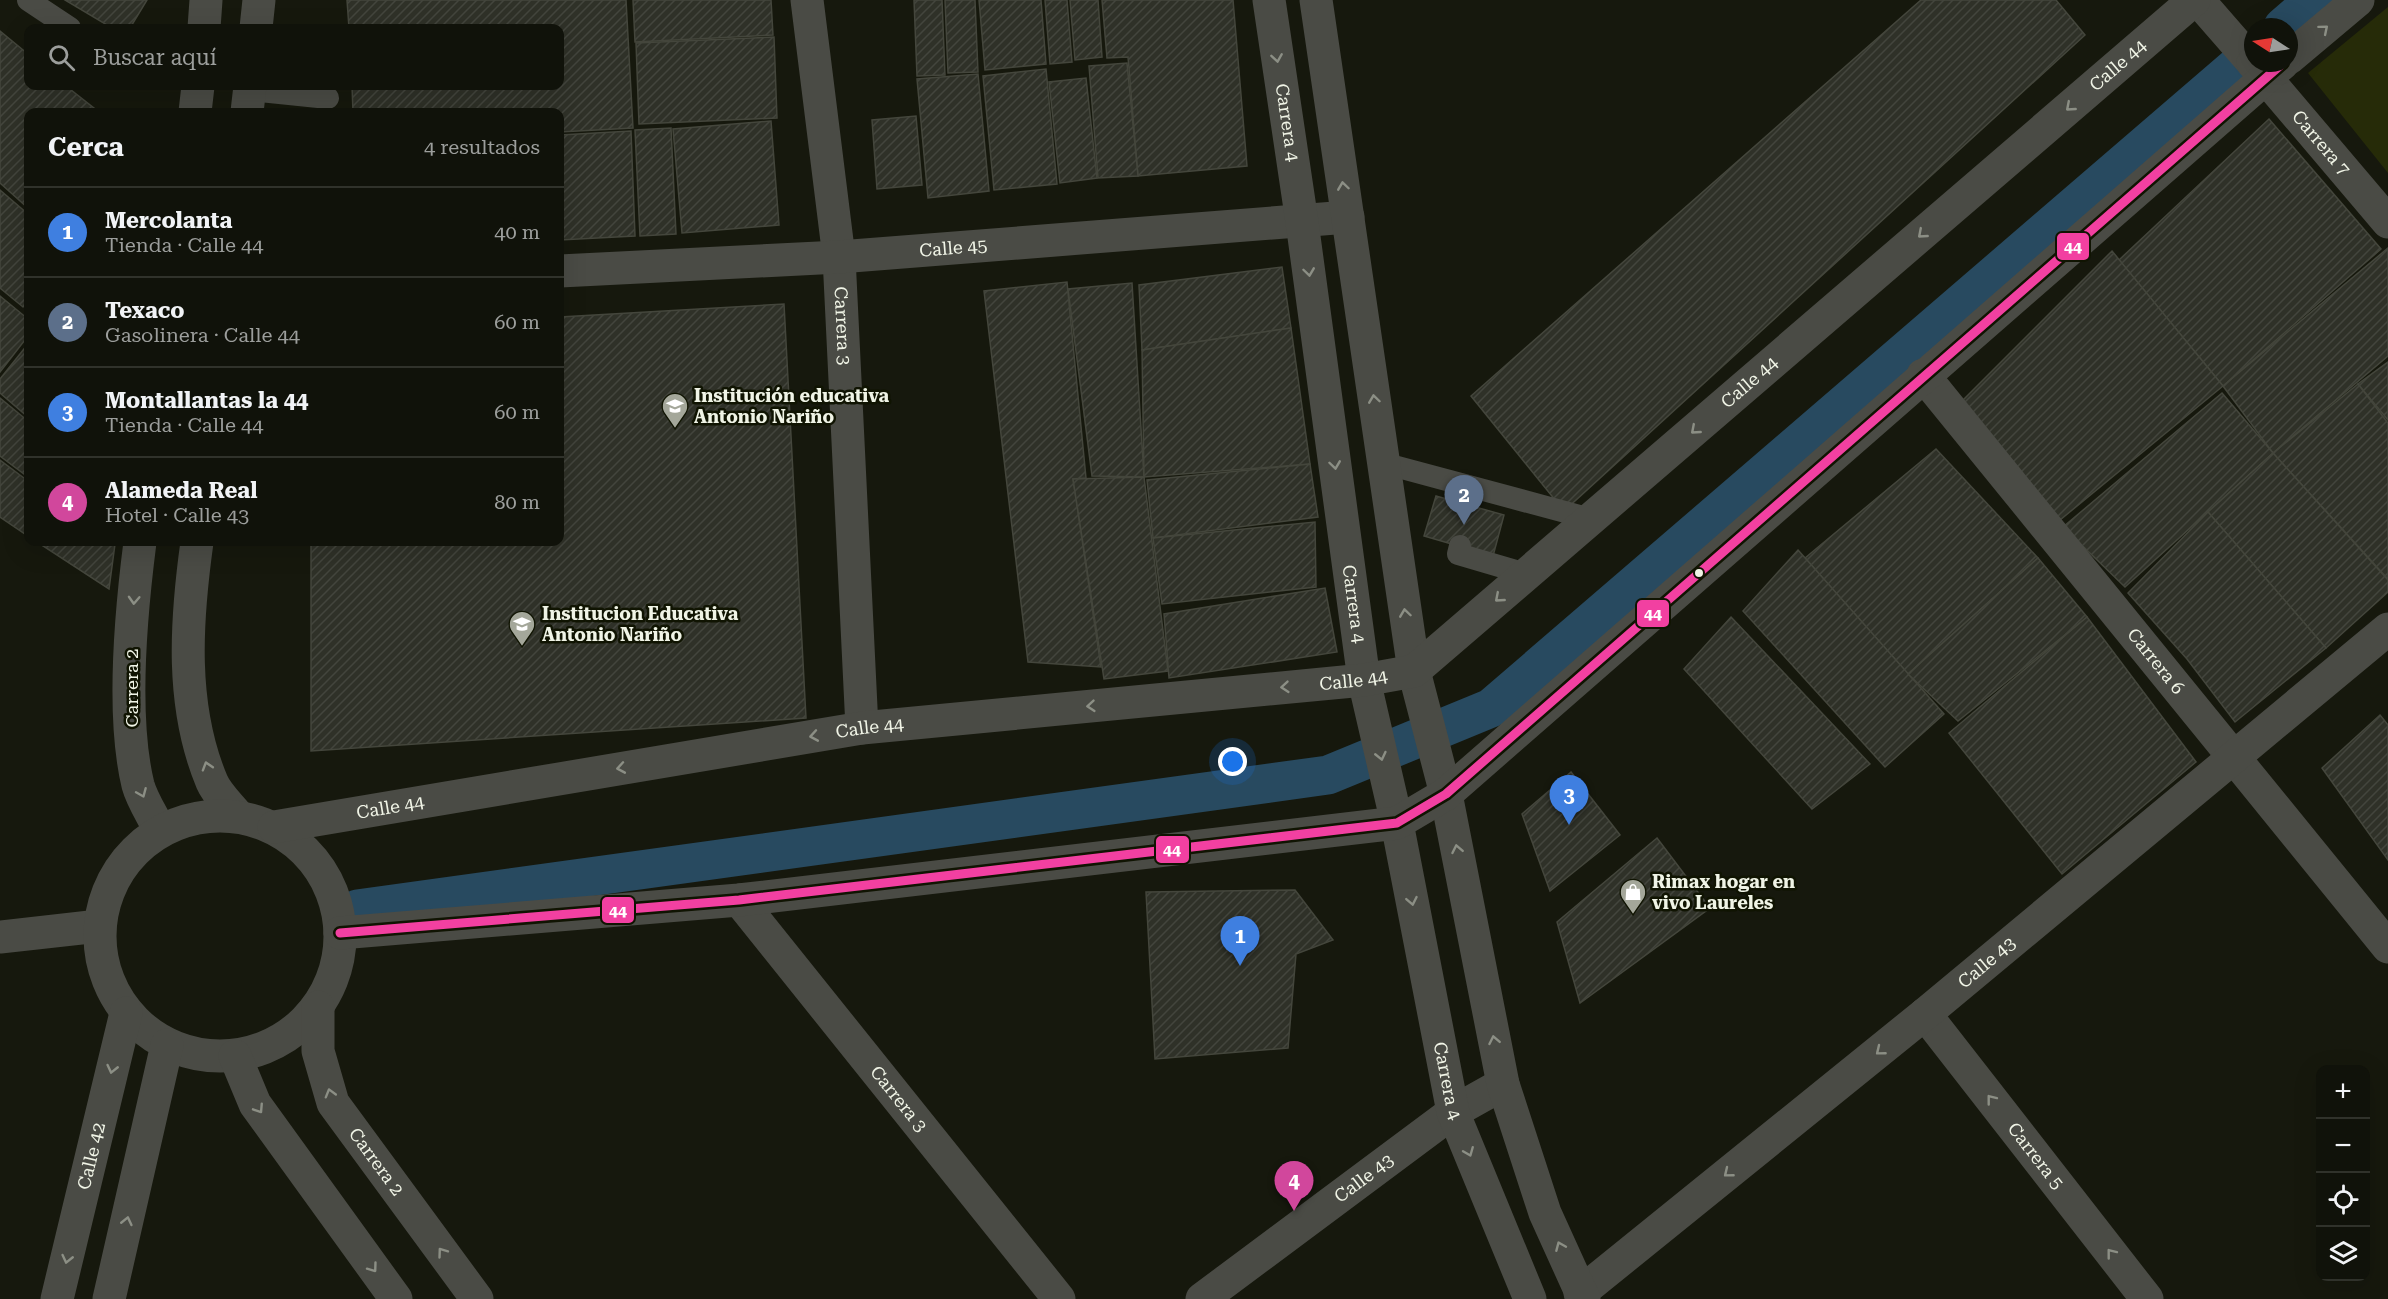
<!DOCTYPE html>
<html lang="es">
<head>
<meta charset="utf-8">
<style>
	:root { --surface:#10120a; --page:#1e2018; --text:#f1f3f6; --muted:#9c9e9c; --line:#30322b; --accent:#a4a79a }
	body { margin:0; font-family:"Roboto Serif",serif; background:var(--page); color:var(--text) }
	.controls { position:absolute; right:18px; bottom:18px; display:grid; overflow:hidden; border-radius:12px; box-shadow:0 6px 24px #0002 }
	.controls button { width:54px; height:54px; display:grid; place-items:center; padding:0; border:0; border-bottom:2px solid var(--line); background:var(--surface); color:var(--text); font:30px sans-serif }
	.compass { position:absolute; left:2244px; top:18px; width:54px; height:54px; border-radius:50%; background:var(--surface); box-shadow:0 6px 24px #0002; rotate:282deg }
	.you { position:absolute; left:1233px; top:762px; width:21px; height:21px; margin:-15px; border:4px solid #fff; border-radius:50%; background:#1a73e8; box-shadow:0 0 0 9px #1a73e833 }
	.badge { display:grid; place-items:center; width:39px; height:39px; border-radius:50%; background:var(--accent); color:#fff; font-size:20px; font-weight:700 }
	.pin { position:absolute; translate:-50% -50px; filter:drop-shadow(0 2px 3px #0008) }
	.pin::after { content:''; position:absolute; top:32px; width:21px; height:18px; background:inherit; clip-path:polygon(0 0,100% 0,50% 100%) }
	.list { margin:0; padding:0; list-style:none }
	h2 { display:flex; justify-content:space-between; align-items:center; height:78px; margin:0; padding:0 24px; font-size:26px }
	h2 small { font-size:20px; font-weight:400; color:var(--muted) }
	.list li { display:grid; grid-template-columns:39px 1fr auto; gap:18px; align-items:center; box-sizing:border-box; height:90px; padding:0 24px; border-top:2px solid var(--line) }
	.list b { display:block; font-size:22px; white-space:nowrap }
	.list p { margin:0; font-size:20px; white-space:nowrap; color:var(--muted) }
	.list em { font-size:20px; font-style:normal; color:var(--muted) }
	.icon { flex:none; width:33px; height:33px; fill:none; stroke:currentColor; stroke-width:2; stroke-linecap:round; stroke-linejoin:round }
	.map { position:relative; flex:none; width:2388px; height:1299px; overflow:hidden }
	.search { position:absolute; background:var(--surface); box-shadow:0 6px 24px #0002; left:24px; top:24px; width:540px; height:66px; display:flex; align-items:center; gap:15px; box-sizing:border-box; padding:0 21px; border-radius:12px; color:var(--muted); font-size:22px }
	.panel { position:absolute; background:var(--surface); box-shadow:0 6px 24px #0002; left:24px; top:108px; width:540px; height:438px; border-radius:12px }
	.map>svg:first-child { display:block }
	.park { fill:#262b08 }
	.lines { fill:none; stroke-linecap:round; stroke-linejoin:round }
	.canal { stroke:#284a60; stroke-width:39 }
	.building { fill:url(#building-hatch); stroke:#44463c; stroke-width:1.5 }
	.service { stroke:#4a4b45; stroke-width:22 }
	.minor { stroke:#4a4b45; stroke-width:33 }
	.tertiary { stroke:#4a4b45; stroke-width:33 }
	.bus-1-casing { stroke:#101402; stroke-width:14 }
	.bus-1 { stroke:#f240a1; stroke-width:9 }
	.oneway { stroke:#8c8f85 }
	.bus-dot { fill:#f0f4e6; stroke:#101402; stroke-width:2 }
	.labels { text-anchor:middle; stroke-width:5; stroke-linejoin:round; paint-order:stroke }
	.street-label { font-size:18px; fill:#f0f4e6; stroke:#101402 }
	.poi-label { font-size:18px; font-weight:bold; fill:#f0f4e6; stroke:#101402; text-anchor:start }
	.line-badge { stroke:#101402; stroke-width:2 }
	.badge-label { font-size:16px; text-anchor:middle; font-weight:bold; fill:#fff }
</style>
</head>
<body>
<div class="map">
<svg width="2388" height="1299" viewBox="0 0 2388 1299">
	<defs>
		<pattern id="building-hatch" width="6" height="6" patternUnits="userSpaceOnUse" patternTransform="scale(1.5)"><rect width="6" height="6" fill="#2f3128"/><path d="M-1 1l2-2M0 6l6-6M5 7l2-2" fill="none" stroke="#43453d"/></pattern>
	</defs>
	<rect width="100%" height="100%" fill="#16180d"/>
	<path class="park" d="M2388,7V173L2308,73Z"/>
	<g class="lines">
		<g class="canal">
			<path d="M2283,27L2314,0"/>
			<path d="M357,909L1328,775L1491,708L2253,52"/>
		</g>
	</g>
	<g class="building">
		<path d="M65,0H147L130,28H112Z"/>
		<path d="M347,0H626L633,128L560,132V112H353L352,86H560V28H349Z"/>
		<path d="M633,0H771L773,35L635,42Z"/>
		<path d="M914,0H942L945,75L917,76Z"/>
		<path d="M945,0H975L978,72L948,73Z"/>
		<path d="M979,0H1041L1046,64L985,70Z"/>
		<path d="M1045,0H1067L1072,62L1050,64Z"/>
		<path d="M1070,0H1098L1102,57L1075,60Z"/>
		<path d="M1102,0H1233L1247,166L1138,176L1128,57L1107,58Z"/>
		<path d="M1921,0H2056L2085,35L1564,511L1471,396Z"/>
		<path d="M0,31L28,54V86H66L99,112H28V208L0,183Z"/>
		<path d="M774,37L777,118L639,124L636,43Z"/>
		<path d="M1127,63L1138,176L1098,178L1089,66Z"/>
		<path d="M1046,69L1057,184L994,190L983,76Z"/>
		<path d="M978,74L989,191L928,198L917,79Z"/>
		<path d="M1086,78L1097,178L1060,183L1049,82Z"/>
		<path d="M916,116L922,185L877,189L872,120Z"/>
		<path d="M2269,119L2381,249L2223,386L2119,260Z"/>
		<path d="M771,121L779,225L682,233L673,129Z"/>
		<path d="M671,128L676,234L640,236L635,130Z"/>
		<path d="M631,131L635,236L560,240V135Z"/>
		<path d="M0,190L28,214V299L23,307L0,288Z"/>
		<path d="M2388,248V356L2273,453L2223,386Z"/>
		<path d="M2112,251L2223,386L2060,520L1960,403Z"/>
		<path d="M1282,267L1291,328L1142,350L1139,285Z"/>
		<path d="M1067,282L1086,478L1073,479L1101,667L1028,662L984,291Z"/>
		<path d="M1132,283L1144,477L1092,476L1068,289Z"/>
		<path d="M0,296L28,319V336L0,372Z"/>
		<path d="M784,304L806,718L311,751V542H560V317Z"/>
		<path d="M1291,328L1310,464L1144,477L1142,350Z"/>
		<path d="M28,344V417L0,393V379Z"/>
		<path d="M2388,362V420L2358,384Z"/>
		<path d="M2358,384L2388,423V579L2273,453Z"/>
		<path d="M2222,393L2273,453L2125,587L2063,527Z"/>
		<path d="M0,398L28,421V477L0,456Z"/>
		<path d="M1936,449L2038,558L1908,674L1805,558Z"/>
		<path d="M2273,453L2388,580V592L2326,648L2208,512Z"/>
		<path d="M0,460L28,481V536L0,517Z"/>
		<path d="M1310,464L1318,517L1153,538L1147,480Z"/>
		<path d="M1144,477L1168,671L1104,679L1073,479Z"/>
		<path d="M1436,496L1504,515L1493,556L1424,536Z"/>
		<path d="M2208,512L2326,648L2235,722L2187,659L2128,593Z"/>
		<path d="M1315,522L1316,587L1162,604L1153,538Z"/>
		<path d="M37,542H112L115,544L109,589Z"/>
		<path d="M1798,550L1944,714L1885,767L1743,611Z"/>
		<path d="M2038,558L2087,617L1958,721L1908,674Z"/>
		<path d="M1325,588L1337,652L1169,678L1164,614Z"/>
		<path d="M1731,617L1870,764L1812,809L1684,669Z"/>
		<path d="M2087,617L2196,762L2062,874L1949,733Z"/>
		<path d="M2380,715L2388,725V860L2322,768Z"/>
		<path d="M1571,772L1620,835L1550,891L1522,814Z"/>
		<path d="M1657,838L1710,908L1580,1003L1557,922Z"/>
		<path d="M1295,890L1333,940L1296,954L1288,1048L1155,1059L1146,892Z"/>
	</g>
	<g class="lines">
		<g class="service">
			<path d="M28,0L70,28"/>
			<path d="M250,90L328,98"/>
			<path d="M1383,463L1591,519"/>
			<path d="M1460,546L1458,554L1526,574"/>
		</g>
		<g class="minor">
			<path id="s1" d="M807,0L839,257L862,728"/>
			<path d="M2198,0L2253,63"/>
			<path id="s2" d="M2253,63L2388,222"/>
			<path id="s3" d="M560,271L839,257L1348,217"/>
			<path id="s4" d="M1923,375L2388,947"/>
			<path id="s5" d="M739,900L1059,1299"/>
			<path d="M0,937L99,926"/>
			<path id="s6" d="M1925,1014L2147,1299"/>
			<path id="s7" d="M1580,1293L1925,1014L2388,629"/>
			<path id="s8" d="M1202,1299L1453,1112L1503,1084"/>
		</g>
		<g class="tertiary">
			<path id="s9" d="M1269,0L1302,222L1364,680L1397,823L1453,1112L1530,1299"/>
			<path d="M1316,0L1414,671L1446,794L1503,1084L1545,1213L1584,1299"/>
			<path d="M204,28L206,0"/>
			<path d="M256,28L259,0"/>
			<path d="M2289,58L2358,0"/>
			<path d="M195,112L198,86"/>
			<path d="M247,112L250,86"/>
			<path d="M140,542C131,612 121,715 138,785C142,800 153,816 160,831"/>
			<path d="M197,542C186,621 180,706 212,782C217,794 229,805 237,815"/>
			<circle cx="220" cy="936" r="120"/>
			<path id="s10" d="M274,827L862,728L1364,680L1414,671L2194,0"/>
			<path d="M340,933L739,900L1397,823L1446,794L2283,63"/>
			<path id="s11" d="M318,1007V1051L333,1103L477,1299"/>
			<path d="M235,1056L255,1104L396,1299"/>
			<path id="s12" d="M57,1299L126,1013"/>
			<path d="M109,1299L167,1045"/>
		</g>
		<g class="bus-1-casing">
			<path id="bus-1" d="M340,933L739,900L1397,823L1446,794L2283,63"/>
		</g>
		<use href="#bus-1" class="bus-1"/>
	</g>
	<defs><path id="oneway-chevron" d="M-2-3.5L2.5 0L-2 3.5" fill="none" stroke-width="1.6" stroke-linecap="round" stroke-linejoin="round" transform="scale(1.5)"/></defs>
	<g class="oneway">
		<use href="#oneway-chevron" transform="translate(2324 29) rotate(-40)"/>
		<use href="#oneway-chevron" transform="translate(1277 58) rotate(81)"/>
		<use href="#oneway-chevron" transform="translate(2070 107) rotate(139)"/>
		<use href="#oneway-chevron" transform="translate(1343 186) rotate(-98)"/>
		<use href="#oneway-chevron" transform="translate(1922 234) rotate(139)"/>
		<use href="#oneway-chevron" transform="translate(1309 272) rotate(82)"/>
		<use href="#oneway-chevron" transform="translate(1374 399) rotate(-98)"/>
		<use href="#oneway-chevron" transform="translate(1695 430) rotate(139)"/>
		<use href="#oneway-chevron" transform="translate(1335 465) rotate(82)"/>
		<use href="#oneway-chevron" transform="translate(1499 598) rotate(139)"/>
		<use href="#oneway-chevron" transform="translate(134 600) rotate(93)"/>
		<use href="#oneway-chevron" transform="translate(1405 613) rotate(-98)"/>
		<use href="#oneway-chevron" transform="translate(1285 687) rotate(175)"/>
		<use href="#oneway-chevron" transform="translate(1091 706) rotate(175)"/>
		<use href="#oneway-chevron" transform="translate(814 736) rotate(170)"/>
		<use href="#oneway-chevron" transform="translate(1381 756) rotate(77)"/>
		<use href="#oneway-chevron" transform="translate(207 766) rotate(-107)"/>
		<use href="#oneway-chevron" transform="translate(621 768) rotate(170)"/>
		<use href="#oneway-chevron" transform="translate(142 793) rotate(67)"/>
		<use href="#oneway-chevron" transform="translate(1457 849) rotate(-101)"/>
		<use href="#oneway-chevron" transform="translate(1412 901) rotate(79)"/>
		<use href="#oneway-chevron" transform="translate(1494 1040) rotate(-101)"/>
		<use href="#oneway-chevron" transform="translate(1880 1051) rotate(141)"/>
		<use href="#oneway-chevron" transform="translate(112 1069) rotate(103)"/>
		<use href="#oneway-chevron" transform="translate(330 1093) rotate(-106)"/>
		<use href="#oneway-chevron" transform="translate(1991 1099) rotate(-128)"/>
		<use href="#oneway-chevron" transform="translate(259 1109) rotate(57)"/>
		<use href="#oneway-chevron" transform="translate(1469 1152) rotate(68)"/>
		<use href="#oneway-chevron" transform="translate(1728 1173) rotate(141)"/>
		<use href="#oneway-chevron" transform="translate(127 1221) rotate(-77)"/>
		<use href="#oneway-chevron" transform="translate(1560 1246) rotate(-113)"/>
		<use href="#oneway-chevron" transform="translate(442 1252) rotate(-126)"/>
		<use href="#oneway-chevron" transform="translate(2111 1253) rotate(-128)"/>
		<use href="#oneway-chevron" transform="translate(67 1259) rotate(103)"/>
		<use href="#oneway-chevron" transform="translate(373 1268) rotate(54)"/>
	</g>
	<defs>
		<g id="school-pin" transform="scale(1.35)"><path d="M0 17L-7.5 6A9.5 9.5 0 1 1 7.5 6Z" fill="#a4a79a" stroke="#101402"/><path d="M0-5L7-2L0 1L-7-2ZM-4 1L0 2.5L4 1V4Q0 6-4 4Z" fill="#fff"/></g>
		<g id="shop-pin" transform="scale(1.35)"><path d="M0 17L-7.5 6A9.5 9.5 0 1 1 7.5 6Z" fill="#a4a79a" stroke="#101402"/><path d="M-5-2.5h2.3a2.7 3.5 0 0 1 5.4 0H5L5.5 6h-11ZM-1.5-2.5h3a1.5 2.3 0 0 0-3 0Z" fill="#fff"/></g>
	</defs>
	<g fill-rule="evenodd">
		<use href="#school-pin" x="675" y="406"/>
		<use href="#school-pin" x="522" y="624"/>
		<use href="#shop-pin" x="1633" y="892"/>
	</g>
	<circle class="bus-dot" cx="1699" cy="573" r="5"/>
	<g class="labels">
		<g class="street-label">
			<text dy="6" stroke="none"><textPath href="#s10" startOffset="2080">Calle 44</textPath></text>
			<text dy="6" stroke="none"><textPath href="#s9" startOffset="124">Carrera 4</textPath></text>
			<text dy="6" stroke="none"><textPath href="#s2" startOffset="105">Carrera 7</textPath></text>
			<text dy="6" stroke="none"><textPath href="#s3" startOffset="394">Calle 45</textPath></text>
			<text dy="6" stroke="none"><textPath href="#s1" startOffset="328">Carrera 3</textPath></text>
			<text dy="6" stroke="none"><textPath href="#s10" startOffset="1594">Calle 44</textPath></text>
			<text dy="6" stroke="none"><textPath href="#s9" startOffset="610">Carrera 4</textPath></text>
			<text dy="6" stroke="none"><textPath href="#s4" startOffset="369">Carrera 6</textPath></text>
			<text dy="6" stroke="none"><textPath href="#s10" startOffset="1090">Calle 44</textPath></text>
			<text transform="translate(132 688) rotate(-90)" y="6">Carrera 2</text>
			<text dy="6" stroke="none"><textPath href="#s10" startOffset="604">Calle 44</textPath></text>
			<text dy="6" stroke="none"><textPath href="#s10" startOffset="118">Calle 44</textPath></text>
			<text dy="6" stroke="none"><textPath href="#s7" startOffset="524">Calle 43</textPath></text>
			<text dy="6" stroke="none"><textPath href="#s9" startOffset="1096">Carrera 4</textPath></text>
			<text dy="6" stroke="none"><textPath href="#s5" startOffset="255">Carrera 3</textPath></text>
			<text dy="6" stroke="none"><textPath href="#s12" startOffset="147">Calle 42</textPath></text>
			<text dy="6" stroke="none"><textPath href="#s6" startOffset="180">Carrera 5</textPath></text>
			<text dy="6" stroke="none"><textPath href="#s11" startOffset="171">Carrera 2</textPath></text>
			<text dy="6" stroke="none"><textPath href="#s8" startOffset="202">Calle 43</textPath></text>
		</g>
		<g class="poi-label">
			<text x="694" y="402">Institución educativa<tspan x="694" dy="21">Antonio Nariño</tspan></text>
			<text x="542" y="620">Institucion Educativa<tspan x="542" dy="21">Antonio Nariño</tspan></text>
			<text x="1652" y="888">Rimax hogar en<tspan x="1652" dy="21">vivo Laureles</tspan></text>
		</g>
	</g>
	<g class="line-badge">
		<rect x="2056" y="232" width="34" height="29" rx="6" fill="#f240a1"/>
		<rect x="1636" y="599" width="34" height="29" rx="6" fill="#f240a1"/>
		<rect x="1155" y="835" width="35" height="29" rx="6" fill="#f240a1"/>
		<rect x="601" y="896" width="34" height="28" rx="6" fill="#f240a1"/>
	</g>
	<g class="badge-label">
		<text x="2073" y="252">44</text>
		<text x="1653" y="619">44</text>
		<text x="1172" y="855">44</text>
		<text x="618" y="916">44</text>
	</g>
</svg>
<div class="controls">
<button>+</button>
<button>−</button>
<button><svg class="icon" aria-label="locate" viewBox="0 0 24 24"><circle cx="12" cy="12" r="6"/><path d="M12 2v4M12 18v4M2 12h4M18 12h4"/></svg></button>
<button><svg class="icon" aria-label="layers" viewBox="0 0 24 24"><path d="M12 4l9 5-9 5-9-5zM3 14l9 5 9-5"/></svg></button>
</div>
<svg class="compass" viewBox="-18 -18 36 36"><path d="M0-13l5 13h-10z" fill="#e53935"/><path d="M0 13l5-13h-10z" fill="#9c9e9c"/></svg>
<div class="you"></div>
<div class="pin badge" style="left:1240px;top:966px;background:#3f7fe0">1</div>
<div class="pin badge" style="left:1464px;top:525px;background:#5c6f8a">2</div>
<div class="pin badge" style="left:1569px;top:825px;background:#3f7fe0">3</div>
<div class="pin badge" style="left:1294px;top:1211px;background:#d1479c">4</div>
<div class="search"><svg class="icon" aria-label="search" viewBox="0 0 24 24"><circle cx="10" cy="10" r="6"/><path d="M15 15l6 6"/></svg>Buscar aquí</div>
<section class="panel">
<h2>Cerca<small>4 resultados</small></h2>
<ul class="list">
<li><span class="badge" style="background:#3f7fe0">1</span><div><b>Mercolanta</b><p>Tienda · Calle 44</p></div><em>40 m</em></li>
<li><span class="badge" style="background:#5c6f8a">2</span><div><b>Texaco</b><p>Gasolinera · Calle 44</p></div><em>60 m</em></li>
<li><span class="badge" style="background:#3f7fe0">3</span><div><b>Montallantas la 44</b><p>Tienda · Calle 44</p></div><em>60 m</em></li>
<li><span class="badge" style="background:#d1479c">4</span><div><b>Alameda Real</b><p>Hotel · Calle 43</p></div><em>80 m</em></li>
</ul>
</section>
</div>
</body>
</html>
